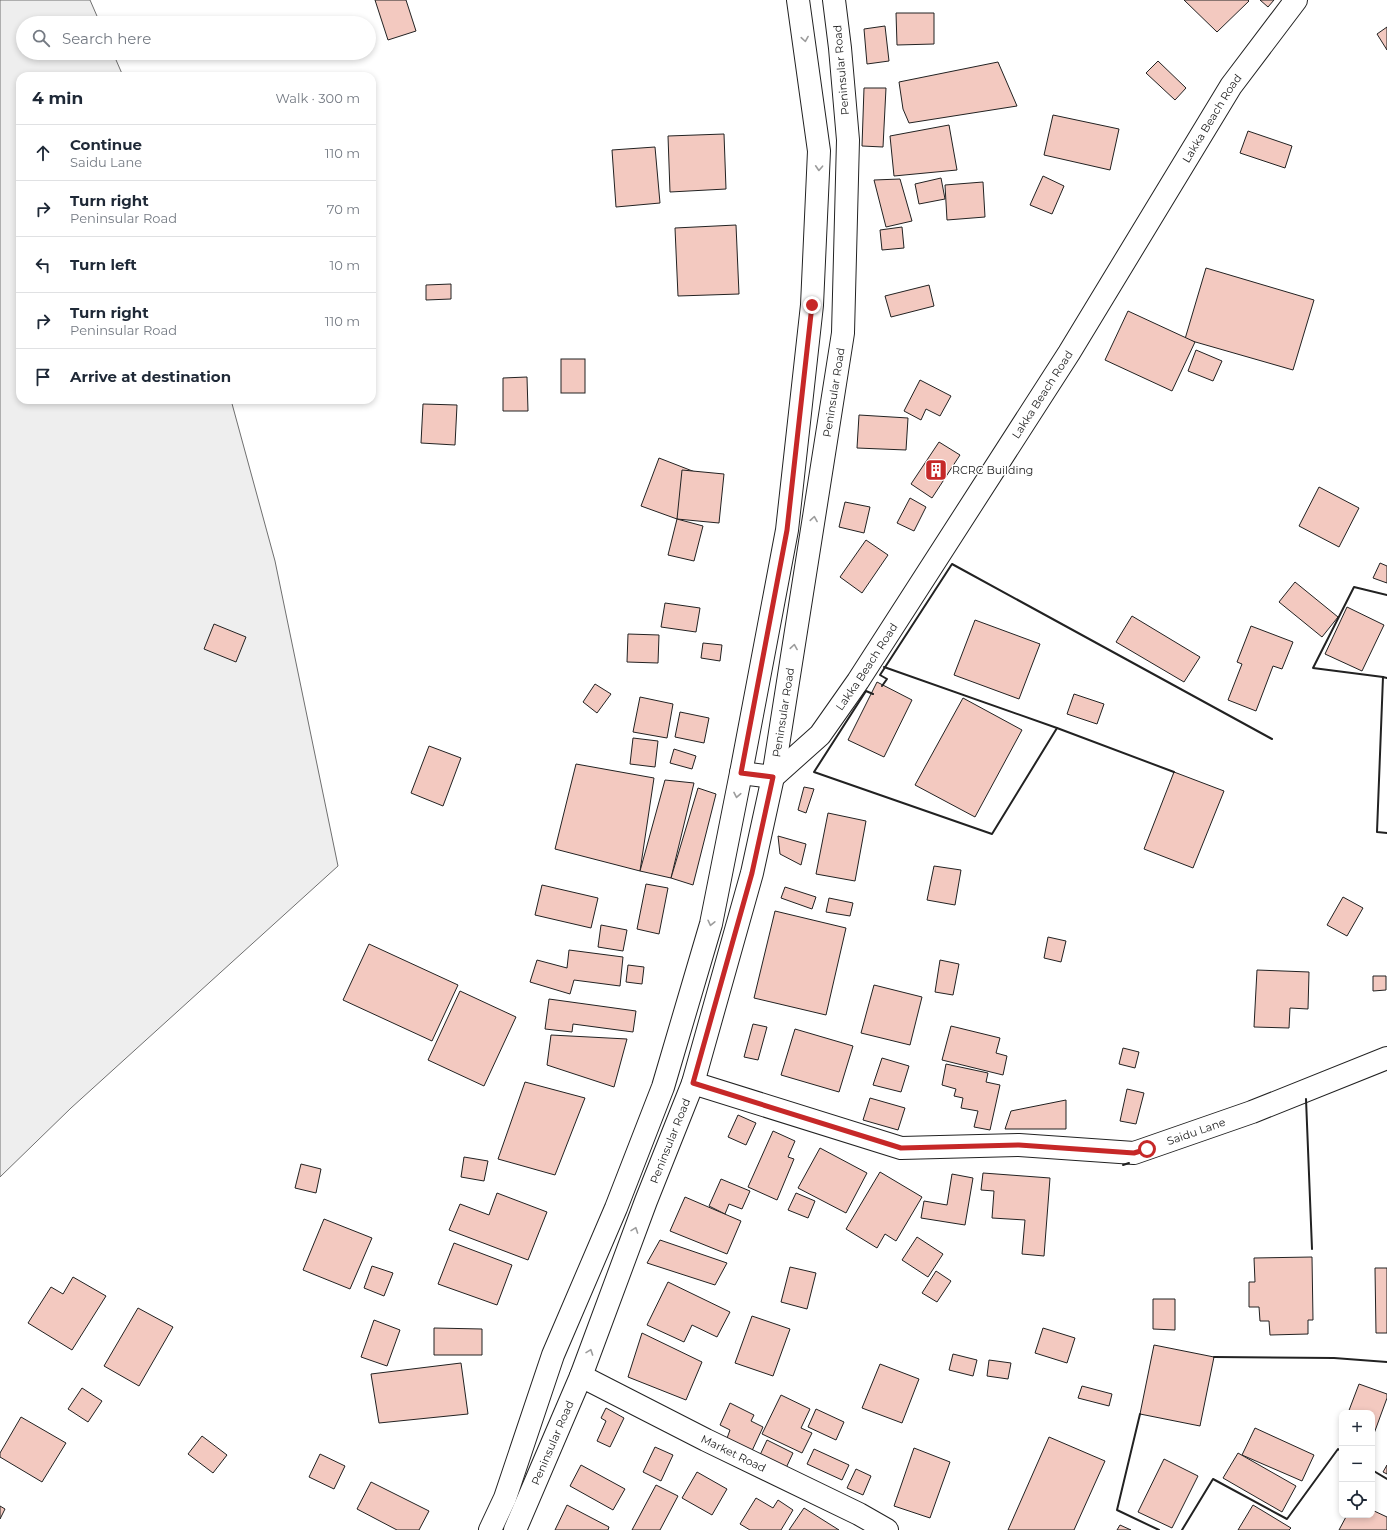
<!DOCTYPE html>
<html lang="en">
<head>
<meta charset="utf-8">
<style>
	:root { --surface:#fff; --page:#f6f6f7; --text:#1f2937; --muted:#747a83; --line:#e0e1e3 }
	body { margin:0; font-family:Montserrat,sans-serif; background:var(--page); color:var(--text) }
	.controls { position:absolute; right:12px; bottom:12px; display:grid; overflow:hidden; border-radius:8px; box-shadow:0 2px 6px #0003 }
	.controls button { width:36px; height:36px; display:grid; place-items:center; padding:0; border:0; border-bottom:1px solid var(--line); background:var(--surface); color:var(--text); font:20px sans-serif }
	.stop { position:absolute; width:12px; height:12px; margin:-9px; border:3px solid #c62828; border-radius:50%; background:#fff }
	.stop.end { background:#c62828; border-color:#fff; box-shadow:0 1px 4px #0008 }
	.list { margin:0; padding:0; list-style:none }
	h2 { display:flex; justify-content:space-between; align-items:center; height:52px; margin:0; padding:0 16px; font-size:17px }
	h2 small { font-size:13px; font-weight:400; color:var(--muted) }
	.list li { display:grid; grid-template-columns:26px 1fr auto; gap:12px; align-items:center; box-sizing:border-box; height:56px; padding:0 16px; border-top:1px solid var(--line) }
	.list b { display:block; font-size:15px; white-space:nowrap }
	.list p { margin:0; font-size:13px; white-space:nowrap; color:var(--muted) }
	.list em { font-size:13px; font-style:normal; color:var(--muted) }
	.icon { flex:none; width:22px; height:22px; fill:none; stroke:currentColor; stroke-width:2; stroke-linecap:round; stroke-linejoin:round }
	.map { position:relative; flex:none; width:1387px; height:1530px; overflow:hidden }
	.search { position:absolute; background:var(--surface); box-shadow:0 2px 6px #0003; left:16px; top:16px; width:360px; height:44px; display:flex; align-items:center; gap:10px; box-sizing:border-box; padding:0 14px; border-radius:22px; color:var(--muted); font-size:15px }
	.panel { position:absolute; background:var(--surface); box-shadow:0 2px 6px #0003; left:16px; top:72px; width:360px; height:332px; border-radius:12px }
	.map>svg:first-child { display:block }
	.green { fill:#eee; stroke:#6f6f6f }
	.building { fill:#f3c9c0; stroke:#222 }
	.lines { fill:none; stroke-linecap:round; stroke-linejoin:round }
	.minor-casing { stroke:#222; stroke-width:24 }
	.major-casing { stroke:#222; stroke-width:24 }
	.minor { stroke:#fff; stroke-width:22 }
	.major { stroke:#fff; stroke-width:22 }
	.wall { stroke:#222; stroke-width:2 }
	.oneway { stroke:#9c9c9c }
	.route { stroke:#c62828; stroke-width:5 }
	.labels { text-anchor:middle; stroke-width:3; stroke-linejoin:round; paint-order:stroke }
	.street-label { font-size:11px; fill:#222; stroke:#fff }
	.poi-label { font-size:11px; fill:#222; stroke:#fff; text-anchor:start }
</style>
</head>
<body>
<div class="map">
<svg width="1387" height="1530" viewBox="0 0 1387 1530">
	<rect width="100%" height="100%" fill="#fff"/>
	<path class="green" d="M0,0H90L100,23H23V53H113L123,76H20V400H231L275,561L338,866L71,1108L0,1177Z"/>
	<g class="building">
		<path d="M375,0H406L416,31L388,40Z"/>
		<path d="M1184,0H1248L1249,1L1217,32Z"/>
		<path d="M1260,0H1274L1268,7Z"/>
		<path d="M896,13H934V44L897,45Z"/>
		<path d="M885,26L889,61L867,64L864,29Z"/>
		<path d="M1387,27V50L1377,34Z"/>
		<path d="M1158,61L1186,88L1175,100L1146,73Z"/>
		<path d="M998,62L1017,106L909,123L903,109L899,82Z"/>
		<path d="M864,88H886L883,147L862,146Z"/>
		<path d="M1053,115L1119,129L1110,170L1044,155Z"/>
		<path d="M949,125L957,170L894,176L890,136Z"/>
		<path d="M1248,131L1292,146L1285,168L1240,153Z"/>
		<path d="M724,134L726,189L670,192L668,136Z"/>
		<path d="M655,147L660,203L616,207L612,150Z"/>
		<path d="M1043,176L1064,186L1052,214L1030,205Z"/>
		<path d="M941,178L945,199L919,204L915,184Z"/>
		<path d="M900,179L912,221L886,227L874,180Z"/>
		<path d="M983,182L985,217L947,220L945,185Z"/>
		<path d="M736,225L739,294L678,296L675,228Z"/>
		<path d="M902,227L904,248L882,250L880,230Z"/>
		<path d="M1206,268L1314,300L1293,370L1185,339Z"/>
		<path d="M451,284V299L426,300V285Z"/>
		<path d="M929,285L934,306L891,317L885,296Z"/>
		<path d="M1128,311L1195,342L1172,391L1105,360Z"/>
		<path d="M1196,350L1222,361L1213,381L1188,371Z"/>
		<rect x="561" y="359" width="24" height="34"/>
		<path d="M527,377L528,411H503V378Z"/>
		<path d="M920,380L951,396L940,416L926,409L921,420L904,411Z"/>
		<path d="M423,404L457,405L455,445L421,443Z"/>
		<path d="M859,415L908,418L906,450L857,448Z"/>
		<path d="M939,442L960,455L932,498L911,484Z"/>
		<path d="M659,458L695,472L677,519L641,506Z"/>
		<path d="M682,470L724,474L719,523L677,519Z"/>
		<path d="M1319,487L1359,508L1339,547L1299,526Z"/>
		<path d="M910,498L926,507L914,531L897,523Z"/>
		<path d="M845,502L870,507L864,533L839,527Z"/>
		<path d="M677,519L703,526L694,561L668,555Z"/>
		<path d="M866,540L888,555L862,593L840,577Z"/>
		<path d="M1380,563L1387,566V583L1373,578Z"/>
		<path d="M1295,582L1338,617L1322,637L1279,602Z"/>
		<path d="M665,603L700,608L696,632L661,627Z"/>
		<path d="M1347,607L1384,625L1362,671L1325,654Z"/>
		<path d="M1132,616L1200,657L1184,682L1116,642Z"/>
		<path d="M975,620L1040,644L1019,699L954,675Z"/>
		<path d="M214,624L246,637L236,662L204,649Z"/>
		<path d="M1251,626L1293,642L1282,669L1273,666L1256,711L1228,700L1242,664L1237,662Z"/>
		<path d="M628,634L659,635L658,663L627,662Z"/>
		<path d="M703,643L722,645L720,661L701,658Z"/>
		<path d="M877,682L912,700L884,757L848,740Z"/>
		<path d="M595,684L611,694L597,713L583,702Z"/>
		<path d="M1074,694L1104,704L1097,724L1067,714Z"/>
		<path d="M640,697L673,704L667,738L633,732Z"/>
		<path d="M963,698L1022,730L975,817L915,785Z"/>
		<path d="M680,712L709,718L704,743L675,737Z"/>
		<path d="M633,738L658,741L655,767L630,764Z"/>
		<path d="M429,746L461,758L443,806L411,793Z"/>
		<path d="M674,749L696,756L692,769L670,763Z"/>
		<path d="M576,764L654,778L640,871L555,849Z"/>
		<path d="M1174,772L1224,791L1193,868L1144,849Z"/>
		<path d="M665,780L694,783L671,878L640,871Z"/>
		<path d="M804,787L814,789L806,813L798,810Z"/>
		<path d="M698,788L716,794L693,885L671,878Z"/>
		<path d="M828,813L866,821L855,881L816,874Z"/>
		<path d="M778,836L806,844L801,865L780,854Z"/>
		<path d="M934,866L961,870L955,905L927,900Z"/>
		<path d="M646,884L668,888L659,934L637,929Z"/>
		<path d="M542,885L598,898L591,928L535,915Z"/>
		<path d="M785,887L816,897L812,909L781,898Z"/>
		<path d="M1343,897L1363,908L1347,936L1327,925Z"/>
		<path d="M829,898L853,903L850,916L826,912Z"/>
		<path d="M775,911L846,928L826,1015L754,998Z"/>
		<path d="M601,925L627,930L623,951L598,947Z"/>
		<path d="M1048,937L1066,941L1061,962L1044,958Z"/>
		<path d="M369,944L458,985L432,1041L343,1000Z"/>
		<path d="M569,950L623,957L620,986L574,980L570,994L530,982L537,960L567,968Z"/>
		<path d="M940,960L959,964L953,995L935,992Z"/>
		<path d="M628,965L644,967L642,984L626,982Z"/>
		<path d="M1257,970L1309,972L1308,1009L1290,1008L1289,1028L1254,1027Z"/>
		<path d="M1373,976H1386V990L1373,991Z"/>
		<path d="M874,985L922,997L910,1045L861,1033Z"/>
		<path d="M460,991L516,1017L484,1086L428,1060Z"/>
		<path d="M549,999L636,1011L633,1032L573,1024L572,1032L545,1029Z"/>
		<path d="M753,1024L767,1027L758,1060L744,1057Z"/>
		<path d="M951,1026L1000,1038L996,1053L1007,1056L1003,1075L942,1060Z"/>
		<path d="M795,1029L853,1046L839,1092L781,1075Z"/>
		<path d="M551,1035L627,1039L614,1087L547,1065Z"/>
		<path d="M1123,1048L1139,1052L1135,1068L1119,1064Z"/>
		<path d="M882,1058L909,1066L901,1092L873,1085Z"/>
		<path d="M946,1064L988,1073L986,1082L1000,1085L990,1130L974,1127L978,1111L961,1108L963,1098L954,1096L956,1089L942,1085Z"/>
		<path d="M525,1082L585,1098L555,1175L498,1159Z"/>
		<path d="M1127,1089L1144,1093L1136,1124L1120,1121Z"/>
		<path d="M870,1098L905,1108L898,1130L863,1120Z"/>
		<path d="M1066,1100V1129H1005L1011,1111Z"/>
		<path d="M738,1115L756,1123L746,1145L728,1137Z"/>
		<path d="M773,1131L795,1141L788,1157L794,1159L777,1200L748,1187Z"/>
		<path d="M820,1148L867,1173L846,1213L798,1188Z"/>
		<path d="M464,1157L488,1161L484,1181L461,1177Z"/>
		<path d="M301,1164L321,1169L316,1193L295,1188Z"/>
		<path d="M880,1172L922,1197L896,1241L885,1234L877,1248L846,1229Z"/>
		<path d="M983,1173L1050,1178L1044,1256L1022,1254L1025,1220L992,1218L994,1191L981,1190Z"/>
		<path d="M952,1174L973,1178L965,1225L921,1218L924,1201L947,1205Z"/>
		<path d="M721,1179L750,1191L742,1209L729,1204L725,1214L709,1206Z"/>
		<path d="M497,1193L547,1212L528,1260L449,1230L460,1204L489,1215Z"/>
		<path d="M796,1193L815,1201L808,1218L788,1210Z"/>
		<path d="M685,1197L741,1221L727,1254L670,1231Z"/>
		<path d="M324,1219L372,1238L350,1289L303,1270Z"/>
		<path d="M917,1237L943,1254L928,1277L902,1260Z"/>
		<path d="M660,1240L727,1263L715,1285L647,1263Z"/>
		<path d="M454,1243L512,1265L497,1305L438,1284Z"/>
		<path d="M1312,1257L1313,1320H1308V1334L1270,1335L1269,1321H1260L1259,1307H1249V1282H1255L1254,1258Z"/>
		<path d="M372,1266L393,1273L384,1296L364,1288Z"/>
		<path d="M790,1267L816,1273L807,1309L781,1302Z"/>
		<path d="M1375,1268H1387V1333H1376Z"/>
		<path d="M936,1271L951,1281L937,1302L922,1293Z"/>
		<path d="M73,1277L106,1296L72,1350L28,1323L51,1287L63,1294Z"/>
		<path d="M668,1282L730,1312L717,1337L692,1325L684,1342L647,1325Z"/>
		<path d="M1153,1299H1175V1330L1153,1329Z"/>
		<path d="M138,1308L173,1327L139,1386L104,1366Z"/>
		<path d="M752,1316L790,1329L773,1376L735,1363Z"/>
		<path d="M374,1320L400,1330L387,1366L361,1357Z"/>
		<path d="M434,1328L482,1329V1355H434Z"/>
		<path d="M1043,1328L1075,1338L1067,1363L1035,1353Z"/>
		<path d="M642,1333L702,1362L686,1400L628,1377Z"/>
		<path d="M1154,1345L1214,1357L1200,1426L1140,1414Z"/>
		<path d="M953,1354L977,1360L973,1376L949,1370Z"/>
		<path d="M989,1360L1011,1363L1008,1379L987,1376Z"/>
		<path d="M461,1363L468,1414L379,1423L371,1374Z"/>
		<path d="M880,1364L919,1379L902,1423L862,1408Z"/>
		<path d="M1359,1384L1387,1394V1398L1372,1439V1413H1348Z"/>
		<path d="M1082,1386L1112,1394L1109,1406L1078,1398Z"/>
		<path d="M82,1388L102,1401L88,1422L68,1409Z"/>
		<path d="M781,1395L810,1409L801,1428L812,1433L802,1453L762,1434Z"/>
		<path d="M730,1403L754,1415L751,1421L763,1427L751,1453L726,1441L730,1430L720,1425Z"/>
		<path d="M606,1408L624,1418L610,1447L597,1441L606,1421L601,1418Z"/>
		<path d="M816,1409L844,1422L836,1440L808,1427Z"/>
		<path d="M21,1417L66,1443L42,1482L0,1457V1453Z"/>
		<path d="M1255,1428L1314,1455L1302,1481L1242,1455Z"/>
		<path d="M202,1436L227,1455L213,1473L188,1454Z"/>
		<path d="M1049,1437L1105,1461L1074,1530H1008Z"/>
		<path d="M767,1440L793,1453L786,1468L760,1455Z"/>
		<path d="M655,1447L673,1455L661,1481L643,1472Z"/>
		<path d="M914,1448L950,1462L930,1518L894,1506Z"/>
		<path d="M814,1449L849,1465L842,1480L807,1464Z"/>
		<path d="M1238,1453L1296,1486L1282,1512L1223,1478Z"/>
		<path d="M320,1454L345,1466L334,1489L309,1477Z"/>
		<path d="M1164,1459L1198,1476L1172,1528L1138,1512Z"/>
		<path d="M581,1465L625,1489L613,1510L570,1486Z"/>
		<path d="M1387,1465V1474L1383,1472Z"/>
		<path d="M856,1469L871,1476L863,1495L847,1488Z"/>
		<path d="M697,1472L727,1489L712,1515L682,1498Z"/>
		<path d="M371,1482L429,1511L419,1530H397L357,1509Z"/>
		<path d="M656,1485L678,1496L660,1530H632Z"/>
		<path d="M756,1498L773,1508L778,1500L793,1510L781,1530H750L740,1524Z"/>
		<path d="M567,1505L609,1527L608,1530H555Z"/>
		<path d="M1253,1505L1291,1528L1289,1530H1238Z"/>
		<path d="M0,1506L5,1509L0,1519Z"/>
		<path d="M804,1508L839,1530H789Z"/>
		<path d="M1372,1510L1387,1517V1530H1339L1347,1515H1372Z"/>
		<path d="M1120,1525L1131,1530H1117Z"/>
	</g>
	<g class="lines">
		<g class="minor-casing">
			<g id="minor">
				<path id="s1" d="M741,773L773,777L820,735L858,681L1069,353L1231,86L1296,0"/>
				<path id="s2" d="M693,1083L901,1148L1019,1145L1134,1153L1252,1112L1387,1058"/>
				<path id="s3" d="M581,1376L706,1440L859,1514L887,1530"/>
			</g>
		</g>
		<g class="major-casing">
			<g id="major">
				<path d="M490,1530L505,1498L553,1355L616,1208L663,1087L711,924L741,773L787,530L812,305L819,151L798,0"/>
				<path id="s4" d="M515,1530L581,1376L646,1201L693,1083L752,873L773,777L843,333L848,140L840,48L834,0"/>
			</g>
		</g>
		<use href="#minor" class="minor"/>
		<use href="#major" class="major"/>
		<g class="wall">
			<path d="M1383,677L1313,668L1354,587L1387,595"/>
			<path d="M1387,678L1383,677L1377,832L1387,833"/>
			<path d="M882,686L887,679L880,675L952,564L1272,739"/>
			<path d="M873,694L866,691L814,772L992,834L1057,728L884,667"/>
			<path d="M1057,728L1174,772"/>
			<path d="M1306,1099L1312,1249"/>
			<path d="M1123,1165L1129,1163"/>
			<path d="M1214,1357L1334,1358L1387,1362"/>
			<path d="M1140,1414L1117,1510L1159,1530"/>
			<path d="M1372,1470L1387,1479"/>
			<path d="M1182,1530L1213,1479L1287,1519L1338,1449L1342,1452"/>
		</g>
	</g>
	<defs><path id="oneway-chevron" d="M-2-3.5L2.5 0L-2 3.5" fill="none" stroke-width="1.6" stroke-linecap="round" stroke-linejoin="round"/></defs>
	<g class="oneway">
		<use href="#oneway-chevron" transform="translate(805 39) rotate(81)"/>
		<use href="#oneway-chevron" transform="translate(819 168) rotate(93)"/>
		<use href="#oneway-chevron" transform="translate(814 519) rotate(-81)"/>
		<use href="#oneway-chevron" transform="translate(794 647) rotate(-81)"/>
		<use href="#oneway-chevron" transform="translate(737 795) rotate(101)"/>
		<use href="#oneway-chevron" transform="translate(711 923) rotate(103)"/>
		<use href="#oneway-chevron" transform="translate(635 1230) rotate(-70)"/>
		<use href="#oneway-chevron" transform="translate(590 1352) rotate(-70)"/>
	</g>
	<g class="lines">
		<path class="route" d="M812,305L787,530L741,773L773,777L752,873L693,1083L901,1148L1019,1145L1134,1153L1147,1149"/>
	</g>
	<defs>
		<g id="building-square" transform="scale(1.15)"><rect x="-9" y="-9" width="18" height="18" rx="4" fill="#c62828" stroke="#fff"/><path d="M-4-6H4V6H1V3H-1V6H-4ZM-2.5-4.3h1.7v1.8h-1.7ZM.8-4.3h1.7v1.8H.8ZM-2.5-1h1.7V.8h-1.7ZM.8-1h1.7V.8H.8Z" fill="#fff"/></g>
	</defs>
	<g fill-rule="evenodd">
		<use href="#building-square" x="936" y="470"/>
	</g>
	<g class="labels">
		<g class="street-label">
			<text transform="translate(841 70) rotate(-95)" y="4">Peninsular Road</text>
			<text dy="4" stroke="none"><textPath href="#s1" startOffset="826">Lakka Beach Road</textPath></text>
			<text dy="4" stroke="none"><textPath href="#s4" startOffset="1187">Peninsular Road</textPath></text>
			<text dy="4" stroke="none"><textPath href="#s1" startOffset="502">Lakka Beach Road</textPath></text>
			<text dy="4" stroke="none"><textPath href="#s1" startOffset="178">Lakka Beach Road</textPath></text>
			<text dy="4" stroke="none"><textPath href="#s4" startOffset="863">Peninsular Road</textPath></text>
			<text dy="4" stroke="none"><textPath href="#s2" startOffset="517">Saidu Lane</textPath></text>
			<text dy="4" stroke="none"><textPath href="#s4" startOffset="419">Peninsular Road</textPath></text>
			<text dy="4" stroke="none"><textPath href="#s4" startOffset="95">Peninsular Road</textPath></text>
			<text dy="4" stroke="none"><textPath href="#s3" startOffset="171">Market Road</textPath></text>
		</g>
		<g class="poi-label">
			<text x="952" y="474">RCRC Building</text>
		</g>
	</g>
</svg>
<div class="controls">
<button>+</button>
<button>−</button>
<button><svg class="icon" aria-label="locate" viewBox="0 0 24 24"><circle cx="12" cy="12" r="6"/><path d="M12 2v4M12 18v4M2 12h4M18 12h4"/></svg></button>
</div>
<div class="stop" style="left:1147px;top:1149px"></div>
<div class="stop end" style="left:812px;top:305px"></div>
<div class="search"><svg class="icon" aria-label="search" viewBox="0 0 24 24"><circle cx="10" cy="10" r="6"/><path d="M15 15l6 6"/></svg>Search here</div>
<section class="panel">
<h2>4 min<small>Walk · 300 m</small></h2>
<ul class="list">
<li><svg class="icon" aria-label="ahead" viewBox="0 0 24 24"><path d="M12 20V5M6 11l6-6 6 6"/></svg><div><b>Continue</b><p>Saidu Lane</p></div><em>110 m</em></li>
<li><svg class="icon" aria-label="right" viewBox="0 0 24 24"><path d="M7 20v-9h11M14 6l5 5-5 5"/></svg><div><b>Turn right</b><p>Peninsular Road</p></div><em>70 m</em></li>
<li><svg class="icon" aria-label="left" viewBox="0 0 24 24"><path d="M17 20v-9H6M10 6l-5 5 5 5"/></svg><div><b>Turn left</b></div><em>10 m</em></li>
<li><svg class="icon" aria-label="right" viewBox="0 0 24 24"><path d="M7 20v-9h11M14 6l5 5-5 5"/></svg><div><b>Turn right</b><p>Peninsular Road</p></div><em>110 m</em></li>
<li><svg class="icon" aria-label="arrive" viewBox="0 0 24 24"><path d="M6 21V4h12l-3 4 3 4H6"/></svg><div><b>Arrive at destination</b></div></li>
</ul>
</section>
</div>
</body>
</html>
